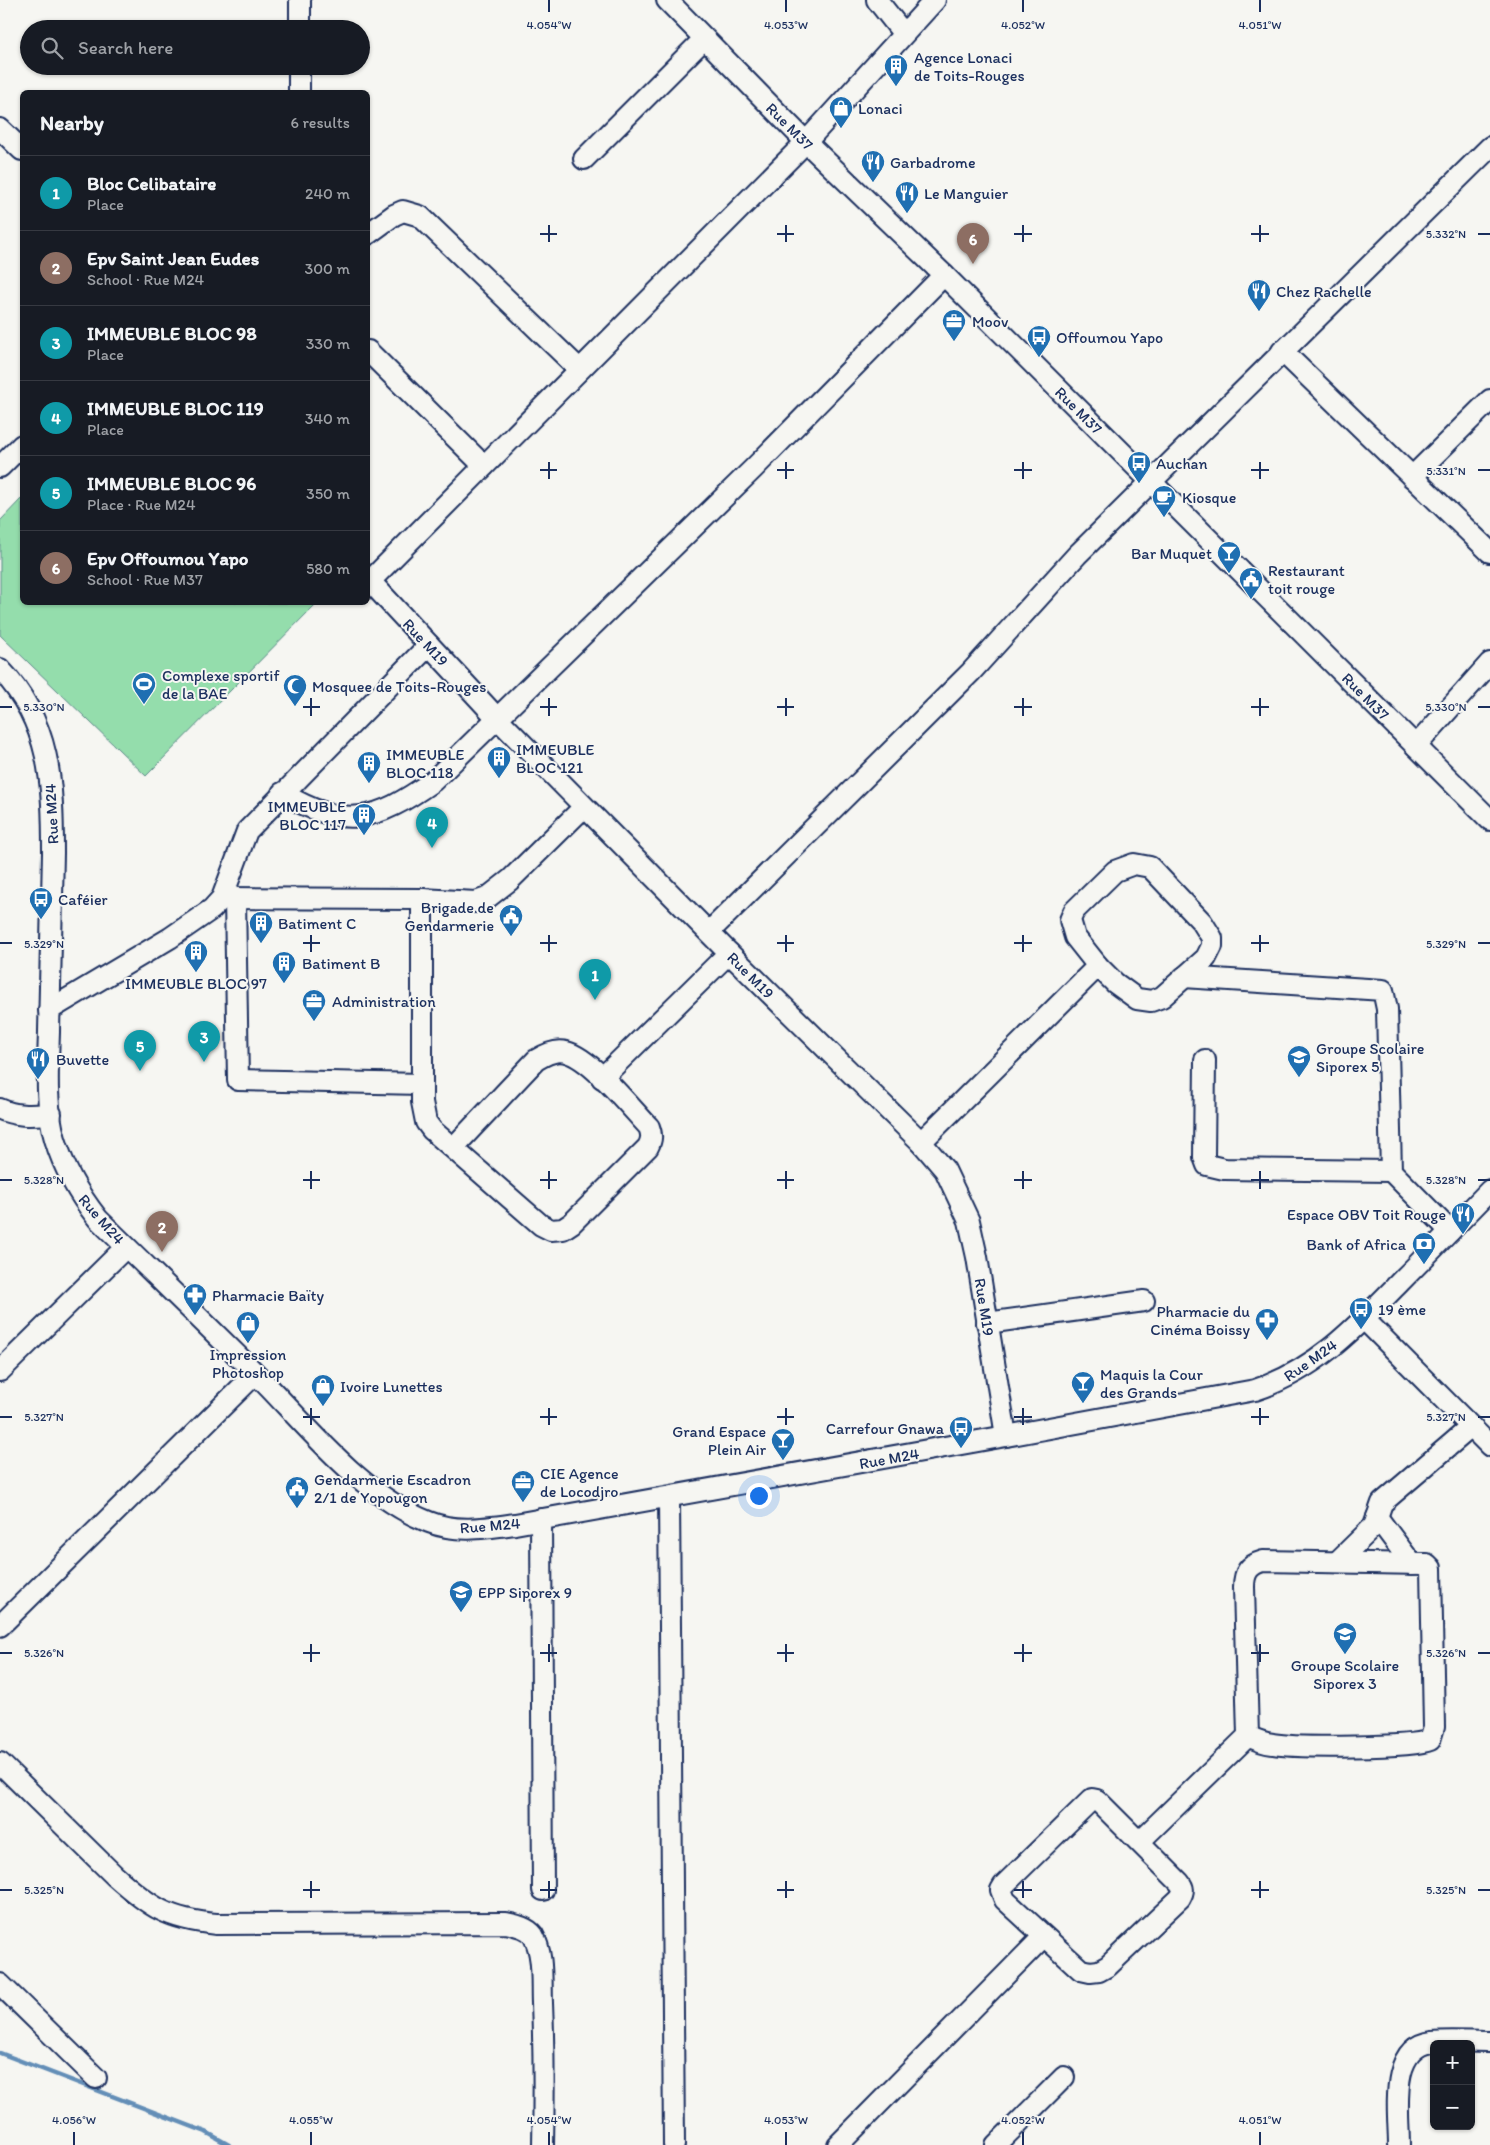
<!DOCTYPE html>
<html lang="en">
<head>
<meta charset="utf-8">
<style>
	:root { --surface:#171b24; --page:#242831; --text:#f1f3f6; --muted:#9ea1a6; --line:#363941; --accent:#1f6fb2 }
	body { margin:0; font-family:Itim,sans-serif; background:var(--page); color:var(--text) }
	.controls { position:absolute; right:15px; bottom:15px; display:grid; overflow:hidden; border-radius:8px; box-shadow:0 1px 4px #0004 }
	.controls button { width:45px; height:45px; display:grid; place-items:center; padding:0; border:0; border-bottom:1px solid var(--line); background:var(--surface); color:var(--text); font:25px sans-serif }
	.you { position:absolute; left:758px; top:1495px; width:18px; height:18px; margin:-12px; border:4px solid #fff; border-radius:50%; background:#1a73e8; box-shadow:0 0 0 8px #1a73e833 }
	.badge { display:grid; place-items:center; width:32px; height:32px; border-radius:50%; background:var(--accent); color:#fff; font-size:16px; font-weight:700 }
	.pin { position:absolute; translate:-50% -41px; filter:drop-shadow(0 1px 2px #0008) }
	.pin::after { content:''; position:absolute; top:26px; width:18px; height:15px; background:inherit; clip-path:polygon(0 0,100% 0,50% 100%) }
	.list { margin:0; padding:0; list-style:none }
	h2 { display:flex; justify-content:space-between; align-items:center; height:65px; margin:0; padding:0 20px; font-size:21px }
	h2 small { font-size:16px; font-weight:400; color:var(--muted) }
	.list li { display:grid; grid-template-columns:32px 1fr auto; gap:15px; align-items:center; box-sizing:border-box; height:75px; padding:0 20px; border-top:1px solid var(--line) }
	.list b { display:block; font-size:19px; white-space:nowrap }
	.list p { margin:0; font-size:16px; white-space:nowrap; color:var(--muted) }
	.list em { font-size:16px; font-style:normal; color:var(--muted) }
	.icon { flex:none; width:28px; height:28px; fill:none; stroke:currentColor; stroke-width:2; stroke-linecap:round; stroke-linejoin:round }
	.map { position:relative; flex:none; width:1490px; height:2145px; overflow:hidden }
	.search { position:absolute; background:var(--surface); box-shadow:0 1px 4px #0004; left:20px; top:20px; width:350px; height:55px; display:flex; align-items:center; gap:12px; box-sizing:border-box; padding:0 18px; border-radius:28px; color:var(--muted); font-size:19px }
	.panel { position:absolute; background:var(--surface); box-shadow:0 1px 4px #0004; left:20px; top:90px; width:350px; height:515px; border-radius:8px }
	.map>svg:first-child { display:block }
	.green { fill:#94ddac; stroke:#588685 }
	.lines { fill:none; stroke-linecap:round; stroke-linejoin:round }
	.stream { stroke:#638eb7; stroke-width:4.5 }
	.minor-casing { stroke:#1b2f5e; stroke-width:24 }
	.minor { stroke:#f6f6f2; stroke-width:20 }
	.ticks { fill:none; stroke:#1b2f5e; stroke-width:2 }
	.labels { text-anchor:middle; stroke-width:4; stroke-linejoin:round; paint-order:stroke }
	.poi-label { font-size:16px; fill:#1b2f5e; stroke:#f6f6f2; text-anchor:start }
	.street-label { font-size:16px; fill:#1b2f5e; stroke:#f6f6f2 }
	.ticks-label { font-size:12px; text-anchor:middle; fill:#1b2f5e; stroke:#f6f6f2; stroke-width:4; stroke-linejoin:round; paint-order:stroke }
</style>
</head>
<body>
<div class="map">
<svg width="1490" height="2145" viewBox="0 0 1490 2145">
	<rect width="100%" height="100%" fill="#f6f6f2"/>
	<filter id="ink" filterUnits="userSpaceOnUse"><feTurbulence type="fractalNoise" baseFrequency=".02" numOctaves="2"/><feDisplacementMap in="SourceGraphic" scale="10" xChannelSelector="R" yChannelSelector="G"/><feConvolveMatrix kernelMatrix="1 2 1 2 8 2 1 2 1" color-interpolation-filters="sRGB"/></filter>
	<g filter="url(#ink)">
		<path class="green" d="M22,498V602L317,603L146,776L0,635V521Z"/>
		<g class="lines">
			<path class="stream" d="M0,2053L206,2132L229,2145"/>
			<g class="minor-casing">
				<g id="minor">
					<path d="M667,0L806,142L944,275L1490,820"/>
					<path d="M877,0L903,33"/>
					<path d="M300,29V0"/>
					<path d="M299,92V66"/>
					<path d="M0,129L22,150"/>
					<path d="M584,159L704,39"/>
					<path d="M368,234L394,215L403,211L420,216L579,369"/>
					<path d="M368,351L484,466"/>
					<path d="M1282,351L1490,552"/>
					<path d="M0,467L22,445"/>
					<path d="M1412,477L1490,400"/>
					<path d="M368,579L497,718L729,953L921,1142L945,1170L969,1221L977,1257L1006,1436"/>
					<path d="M370,581L806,142L935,0"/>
					<path d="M0,669C51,722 53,784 53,853C52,912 50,972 49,1032C48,1066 45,1106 55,1139C64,1169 79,1195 98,1219C150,1270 203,1321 255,1373C305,1423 361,1496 429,1522C456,1533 486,1528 515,1524L1006,1436L1255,1390C1317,1370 1358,1325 1402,1280C1432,1250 1461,1220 1490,1190"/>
					<path d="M1416,746L1490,663"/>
					<path d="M282,793C345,830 375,822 433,781L753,469L944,275"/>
					<path d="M1134,864L1150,867L1202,922L1212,938V946L1206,958L1162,997L1151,1001L1137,999L1115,983L1098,966L1075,937L1070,920L1074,911L1115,871Z"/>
					<path d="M222,898L422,899L476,902L487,898L510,880L584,807"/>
					<path d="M235,898L238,1080L422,1084"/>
					<path d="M422,899V1102L426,1122L432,1130L541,1225L551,1230L563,1229L572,1223L648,1147C652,1139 652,1135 649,1127C630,1107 591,1058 566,1052C556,1049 544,1055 536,1060L453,1148"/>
					<path d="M709,932L971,672L1077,555L1490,147"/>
					<path d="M1184,977L1383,990L1387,1009L1391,1171L1450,1231"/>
					<path d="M49,1010L170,938L212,909L222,898L247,831L429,645"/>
					<path d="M1205,1060L1204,1157L1207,1165L1224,1169L1391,1171"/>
					<path d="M602,1078L729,953"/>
					<path d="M0,1109C17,1117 33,1115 51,1114"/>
					<path d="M921,1142L1098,966"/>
					<path d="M1364,1319L1490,1446"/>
					<path d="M987,1323L1144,1301"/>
					<path d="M0,1371L126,1247"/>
					<path d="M669,1497L674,2145"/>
					<path d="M1377,1517L1412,1564"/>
					<path d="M541,1519L543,1890"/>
					<path d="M1337,1562L1374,1526L1382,1503L1471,1427"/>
					<path d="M0,1626L255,1374"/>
					<path d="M0,1763L115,1876C151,1908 168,1919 216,1924L506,1923C515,1925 527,1927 533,1935C544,1954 541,1982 542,2003C544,2051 544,2098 543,2145"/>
					<path d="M1092,1799L1097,1800L1179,1882C1184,1888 1184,1891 1180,1898L1108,1966L1099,1971L1090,1972L1081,1970L1005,1900L1001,1890L1004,1885Z"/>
					<path d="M1140,1841L1248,1736L1244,1587C1244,1572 1249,1565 1263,1561L1422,1564H1427L1431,1568L1434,1727L1430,1740C1412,1748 1296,1748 1273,1744C1264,1743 1256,1740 1248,1736"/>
					<path d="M0,1984L96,2078"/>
					<path d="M838,2145L1043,1937"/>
					<path d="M996,2145L1064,2077"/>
					<path d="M1399,2145C1399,2113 1388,2047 1432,2042C1451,2040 1471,2042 1490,2042"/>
				</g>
			</g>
			<use href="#minor" class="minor"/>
		</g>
	</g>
	<path class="ticks" d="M549,0V12M786,0V12M1023,0V12M1260,0V12M549,225V242M786,225V242M1023,225V242M1260,225V242M540,234H557M777,234H794M1014,234H1032M1251,234H1269M1478,234H1490M549,462V479M786,462V479M1023,462V479M1260,462V479M540,470H557M777,470H794M1014,470H1032M1251,470H1269M1478,470H1490M311,698V716M549,698V716M786,698V716M1023,698V716M1260,698V716M0,707H12M303,707H320M540,707H557M777,707H794M1014,707H1032M1251,707H1269M1478,707H1490M311,935V952M549,935V952M786,935V952M1023,935V952M1260,935V952M0,943H12M303,943H320M540,943H557M777,943H794M1014,943H1032M1251,943H1269M1478,943H1490M311,1171V1189M549,1171V1189M786,1171V1189M1023,1171V1189M1260,1171V1189M0,1180H12M303,1180H320M540,1180H557M777,1180H794M1014,1180H1032M1251,1180H1269M1478,1180H1490M311,1408V1425M549,1408V1425M786,1408V1425M1023,1408V1425M1260,1408V1425M0,1417H12M303,1417H320M540,1417H557M777,1417H794M1014,1417H1032M1251,1417H1269M1478,1417H1490M311,1644V1662M549,1644V1662M786,1644V1662M1023,1644V1662M1260,1644V1662M0,1653H12M303,1653H320M540,1653H557M777,1653H794M1014,1653H1032M1251,1653H1269M1478,1653H1490M311,1881V1898M549,1881V1898M786,1881V1898M1023,1881V1898M1260,1881V1898M0,1890H12M303,1890H320M540,1890H557M777,1890H794M1014,1890H1032M1251,1890H1269M1478,1890H1490M74,2132V2145M311,2132V2145M549,2132V2145M786,2132V2145M1023,2132V2145M1260,2132V2145"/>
	<defs>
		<g id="building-pin" transform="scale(1.25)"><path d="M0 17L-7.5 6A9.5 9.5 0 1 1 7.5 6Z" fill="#1f6fb2" stroke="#f6f6f2"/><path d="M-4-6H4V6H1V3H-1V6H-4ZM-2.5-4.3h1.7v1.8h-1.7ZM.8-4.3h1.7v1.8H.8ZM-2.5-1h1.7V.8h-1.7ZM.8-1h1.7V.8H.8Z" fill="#fff"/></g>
		<g id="shop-pin" transform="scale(1.25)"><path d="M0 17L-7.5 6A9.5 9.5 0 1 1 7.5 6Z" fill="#1f6fb2" stroke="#f6f6f2"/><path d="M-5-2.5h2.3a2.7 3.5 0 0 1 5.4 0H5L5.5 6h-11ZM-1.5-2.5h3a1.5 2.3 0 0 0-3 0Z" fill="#fff"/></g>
		<g id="restaurant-pin" transform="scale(1.25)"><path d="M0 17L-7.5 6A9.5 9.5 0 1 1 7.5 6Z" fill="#1f6fb2" stroke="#f6f6f2"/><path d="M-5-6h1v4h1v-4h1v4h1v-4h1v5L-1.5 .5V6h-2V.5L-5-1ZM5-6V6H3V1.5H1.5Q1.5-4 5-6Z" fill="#fff"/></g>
		<g id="office-pin" transform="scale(1.25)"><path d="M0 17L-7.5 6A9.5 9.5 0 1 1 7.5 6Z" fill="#1f6fb2" stroke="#f6f6f2"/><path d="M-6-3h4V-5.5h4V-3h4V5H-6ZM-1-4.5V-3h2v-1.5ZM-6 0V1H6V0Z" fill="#fff"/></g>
		<g id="bus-pin" transform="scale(1.25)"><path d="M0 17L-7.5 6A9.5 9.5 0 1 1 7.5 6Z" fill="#1f6fb2" stroke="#f6f6f2"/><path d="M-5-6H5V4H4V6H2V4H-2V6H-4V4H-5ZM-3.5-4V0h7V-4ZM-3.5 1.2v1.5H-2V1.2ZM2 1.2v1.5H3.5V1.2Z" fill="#fff"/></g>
		<g id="cafe-pin" transform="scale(1.25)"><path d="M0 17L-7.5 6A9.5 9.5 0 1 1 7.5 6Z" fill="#1f6fb2" stroke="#f6f6f2"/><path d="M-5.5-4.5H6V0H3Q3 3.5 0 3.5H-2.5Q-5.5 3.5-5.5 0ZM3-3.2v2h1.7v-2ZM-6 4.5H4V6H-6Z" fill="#fff"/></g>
		<g id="bar-pin" transform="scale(1.25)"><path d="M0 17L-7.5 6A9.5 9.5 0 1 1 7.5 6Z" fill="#1f6fb2" stroke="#f6f6f2"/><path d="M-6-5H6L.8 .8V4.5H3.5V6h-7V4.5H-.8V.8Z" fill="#fff"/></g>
		<g id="civic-pin" transform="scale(1.25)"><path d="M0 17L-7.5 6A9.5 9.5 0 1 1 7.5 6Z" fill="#1f6fb2" stroke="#f6f6f2"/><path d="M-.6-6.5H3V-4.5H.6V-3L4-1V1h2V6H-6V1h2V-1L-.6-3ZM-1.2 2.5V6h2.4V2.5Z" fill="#fff"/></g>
		<g id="stadium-pin" transform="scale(1.25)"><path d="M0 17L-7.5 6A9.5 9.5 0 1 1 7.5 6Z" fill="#1f6fb2" stroke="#f6f6f2"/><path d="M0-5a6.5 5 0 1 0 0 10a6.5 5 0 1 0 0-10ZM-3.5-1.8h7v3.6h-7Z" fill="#fff"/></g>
		<g id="mosque-pin" transform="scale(1.25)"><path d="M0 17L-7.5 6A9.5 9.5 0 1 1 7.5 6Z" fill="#1f6fb2" stroke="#f6f6f2"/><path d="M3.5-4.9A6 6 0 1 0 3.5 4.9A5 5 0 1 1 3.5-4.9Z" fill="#fff"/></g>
		<g id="school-pin" transform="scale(1.25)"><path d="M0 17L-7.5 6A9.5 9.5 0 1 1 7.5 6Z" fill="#1f6fb2" stroke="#f6f6f2"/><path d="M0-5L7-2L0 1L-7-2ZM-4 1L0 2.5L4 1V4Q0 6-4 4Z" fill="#fff"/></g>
		<g id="bank-pin" transform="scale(1.25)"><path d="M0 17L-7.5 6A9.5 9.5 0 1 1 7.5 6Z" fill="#1f6fb2" stroke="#f6f6f2"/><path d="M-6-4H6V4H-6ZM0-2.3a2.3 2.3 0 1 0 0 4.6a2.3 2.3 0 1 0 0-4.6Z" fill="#fff"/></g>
		<g id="pharmacy-pin" transform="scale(1.25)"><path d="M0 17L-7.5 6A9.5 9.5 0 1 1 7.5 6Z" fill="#1f6fb2" stroke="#f6f6f2"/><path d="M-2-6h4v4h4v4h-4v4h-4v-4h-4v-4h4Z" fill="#fff"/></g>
	</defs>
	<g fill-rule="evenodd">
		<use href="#building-pin" x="896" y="66"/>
		<use href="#shop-pin" x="841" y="108"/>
		<use href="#restaurant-pin" x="873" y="162"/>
		<use href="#restaurant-pin" x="907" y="193"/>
		<use href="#restaurant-pin" x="1259" y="291"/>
		<use href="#office-pin" x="954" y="321"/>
		<use href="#bus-pin" x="1039" y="337"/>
		<use href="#bus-pin" x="1139" y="463"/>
		<use href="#cafe-pin" x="1164" y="497"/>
		<use href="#bar-pin" x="1229" y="553"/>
		<use href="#civic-pin" x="1251" y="579"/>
		<use href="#stadium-pin" x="144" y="684"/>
		<use href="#mosque-pin" x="295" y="686"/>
		<use href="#building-pin" x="499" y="758"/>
		<use href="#building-pin" x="369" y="763"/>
		<use href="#building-pin" x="364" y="815"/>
		<use href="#bus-pin" x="41" y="899"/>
		<use href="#civic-pin" x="511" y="916"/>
		<use href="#building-pin" x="261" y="923"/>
		<use href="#building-pin" x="196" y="952"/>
		<use href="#building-pin" x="284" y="963"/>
		<use href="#office-pin" x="314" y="1001"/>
		<use href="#school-pin" x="1299" y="1057"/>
		<use href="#restaurant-pin" x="38" y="1059"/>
		<use href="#restaurant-pin" x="1463" y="1214"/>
		<use href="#bank-pin" x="1424" y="1244"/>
		<use href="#pharmacy-pin" x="195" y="1295"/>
		<use href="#bus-pin" x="1361" y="1309"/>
		<use href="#pharmacy-pin" x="1267" y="1320"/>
		<use href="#shop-pin" x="248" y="1323"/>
		<use href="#bar-pin" x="1083" y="1383"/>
		<use href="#shop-pin" x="323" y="1386"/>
		<use href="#bus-pin" x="961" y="1428"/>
		<use href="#bar-pin" x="783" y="1440"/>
		<use href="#office-pin" x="523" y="1482"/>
		<use href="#civic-pin" x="297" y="1488"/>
		<use href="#school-pin" x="461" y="1592"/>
		<use href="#school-pin" x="1345" y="1634"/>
	</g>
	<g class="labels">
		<g class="poi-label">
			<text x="914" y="63">Agence Lonaci<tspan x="914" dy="18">de Toits-Rouges</tspan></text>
			<text x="858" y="114">Lonaci</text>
			<text x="890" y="168">Garbadrome</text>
			<text x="924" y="199">Le Manguier</text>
			<text x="1276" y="297">Chez Rachelle</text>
			<text x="972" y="327">Moov</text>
			<text x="1056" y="343">Offoumou Yapo</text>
			<text x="1156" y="469">Auchan</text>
			<text x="1182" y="503">Kiosque</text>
			<text x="1212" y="559" text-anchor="end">Bar Muquet</text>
			<text x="1268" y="576">Restaurant<tspan x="1268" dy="18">toit rouge</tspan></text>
			<text x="162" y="681">Complexe sportif<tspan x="162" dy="18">de la BAE</tspan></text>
			<text x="312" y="692">Mosquee de Toits-Rouges</text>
			<text x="516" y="755">IMMEUBLE<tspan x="516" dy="18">BLOC 121</tspan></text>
			<text x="386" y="760">IMMEUBLE<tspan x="386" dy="18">BLOC 118</tspan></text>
			<text x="346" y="812" text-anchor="end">IMMEUBLE<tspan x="346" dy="18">BLOC 117</tspan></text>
			<text x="58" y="905">Caféier</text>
			<text x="494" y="913" text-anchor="end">Brigade de<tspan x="494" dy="18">Gendarmerie</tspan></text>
			<text x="278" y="929">Batiment C</text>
			<text x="302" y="969">Batiment B</text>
			<text x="196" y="989" text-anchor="middle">IMMEUBLE BLOC 97</text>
			<text x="332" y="1007">Administration</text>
			<text x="1316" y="1054">Groupe Scolaire<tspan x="1316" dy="18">Siporex 5</tspan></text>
			<text x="56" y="1065">Buvette</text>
			<text x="1446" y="1220" text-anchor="end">Espace OBV Toit Rouge</text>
			<text x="1406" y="1250" text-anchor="end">Bank of Africa</text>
			<text x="212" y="1301">Pharmacie Baïty</text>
			<text x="1378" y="1315">19 ème</text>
			<text x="1250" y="1317" text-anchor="end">Pharmacie du<tspan x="1250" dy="18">Cinéma Boissy</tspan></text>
			<text x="248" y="1360" text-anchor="middle">Impression<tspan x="248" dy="18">Photoshop</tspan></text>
			<text x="1100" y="1380">Maquis la Cour<tspan x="1100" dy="18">des Grands</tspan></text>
			<text x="340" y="1392">Ivoire Lunettes</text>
			<text x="944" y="1434" text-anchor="end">Carrefour Gnawa</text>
			<text x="766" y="1437" text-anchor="end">Grand Espace<tspan x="766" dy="18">Plein Air</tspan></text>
			<text x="540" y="1479">CIE Agence<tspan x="540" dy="18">de Locodjro</tspan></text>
			<text x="314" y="1485">Gendarmerie Escadron<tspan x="314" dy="18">2/1 de Yopougon</tspan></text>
			<text x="478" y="1598">EPP Siporex 9</text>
			<text x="1345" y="1671" text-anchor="middle">Groupe Scolaire<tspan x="1345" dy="18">Siporex 3</tspan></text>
		</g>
		<g class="street-label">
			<text transform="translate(790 126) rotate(45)" y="6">Rue M37</text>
			<text transform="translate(1079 410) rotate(45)" y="6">Rue M37</text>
			<text transform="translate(426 642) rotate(47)" y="6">Rue M19</text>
			<text transform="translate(1366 696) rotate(45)" y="6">Rue M37</text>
			<text transform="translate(51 814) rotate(-93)" y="6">Rue M24</text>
			<text transform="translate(751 975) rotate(45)" y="6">Rue M19</text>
			<text transform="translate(102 1219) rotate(49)" y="6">Rue M24</text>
			<text transform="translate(985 1307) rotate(81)" y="6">Rue M19</text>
			<text transform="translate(1310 1360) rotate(-35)" y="6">Rue M24</text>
			<text transform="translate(889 1458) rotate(-10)" y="6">Rue M24</text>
			<text transform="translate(490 1525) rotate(-5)" y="6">Rue M24</text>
		</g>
	</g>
	<g class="ticks-label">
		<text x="549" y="29">4.054°W</text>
		<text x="786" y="29">4.053°W</text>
		<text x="1023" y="29">4.052°W</text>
		<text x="1260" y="29">4.051°W</text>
		<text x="1446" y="238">5.332°N</text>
		<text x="1446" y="475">5.331°N</text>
		<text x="44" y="711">5.330°N</text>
		<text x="1446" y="711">5.330°N</text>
		<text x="44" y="948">5.329°N</text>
		<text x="1446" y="948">5.329°N</text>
		<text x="44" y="1184">5.328°N</text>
		<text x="1446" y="1184">5.328°N</text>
		<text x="44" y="1421">5.327°N</text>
		<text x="1446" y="1421">5.327°N</text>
		<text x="44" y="1657">5.326°N</text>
		<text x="1446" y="1657">5.326°N</text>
		<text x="44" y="1894">5.325°N</text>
		<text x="1446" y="1894">5.325°N</text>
		<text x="74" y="2124">4.056°W</text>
		<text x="311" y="2124">4.055°W</text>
		<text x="549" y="2124">4.054°W</text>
		<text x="786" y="2124">4.053°W</text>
		<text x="1023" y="2124">4.052°W</text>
		<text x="1260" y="2124">4.051°W</text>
	</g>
</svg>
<div class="controls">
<button>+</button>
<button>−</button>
</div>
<div class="you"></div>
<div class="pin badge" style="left:595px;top:1000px;background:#0f9aa8">1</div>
<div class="pin badge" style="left:162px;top:1252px;background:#8d6e63">2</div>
<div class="pin badge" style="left:204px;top:1062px;background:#0f9aa8">3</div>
<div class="pin badge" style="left:432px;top:848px;background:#0f9aa8">4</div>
<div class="pin badge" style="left:140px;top:1071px;background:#0f9aa8">5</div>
<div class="pin badge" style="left:973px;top:264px;background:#8d6e63">6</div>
<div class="search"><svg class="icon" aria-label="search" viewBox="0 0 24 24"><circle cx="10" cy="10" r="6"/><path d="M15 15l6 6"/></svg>Search here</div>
<section class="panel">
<h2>Nearby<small>6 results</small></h2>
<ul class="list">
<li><span class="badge" style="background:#0f9aa8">1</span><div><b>Bloc Celibataire</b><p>Place</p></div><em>240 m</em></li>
<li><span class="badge" style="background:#8d6e63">2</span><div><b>Epv Saint Jean Eudes</b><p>School · Rue M24</p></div><em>300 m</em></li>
<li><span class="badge" style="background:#0f9aa8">3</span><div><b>IMMEUBLE BLOC 98</b><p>Place</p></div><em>330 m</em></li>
<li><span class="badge" style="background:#0f9aa8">4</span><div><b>IMMEUBLE BLOC 119</b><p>Place</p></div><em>340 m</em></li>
<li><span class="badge" style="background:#0f9aa8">5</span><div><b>IMMEUBLE BLOC 96</b><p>Place · Rue M24</p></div><em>350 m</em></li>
<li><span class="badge" style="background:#8d6e63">6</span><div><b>Epv Offoumou Yapo</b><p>School · Rue M37</p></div><em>580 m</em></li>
</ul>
</section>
</div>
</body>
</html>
